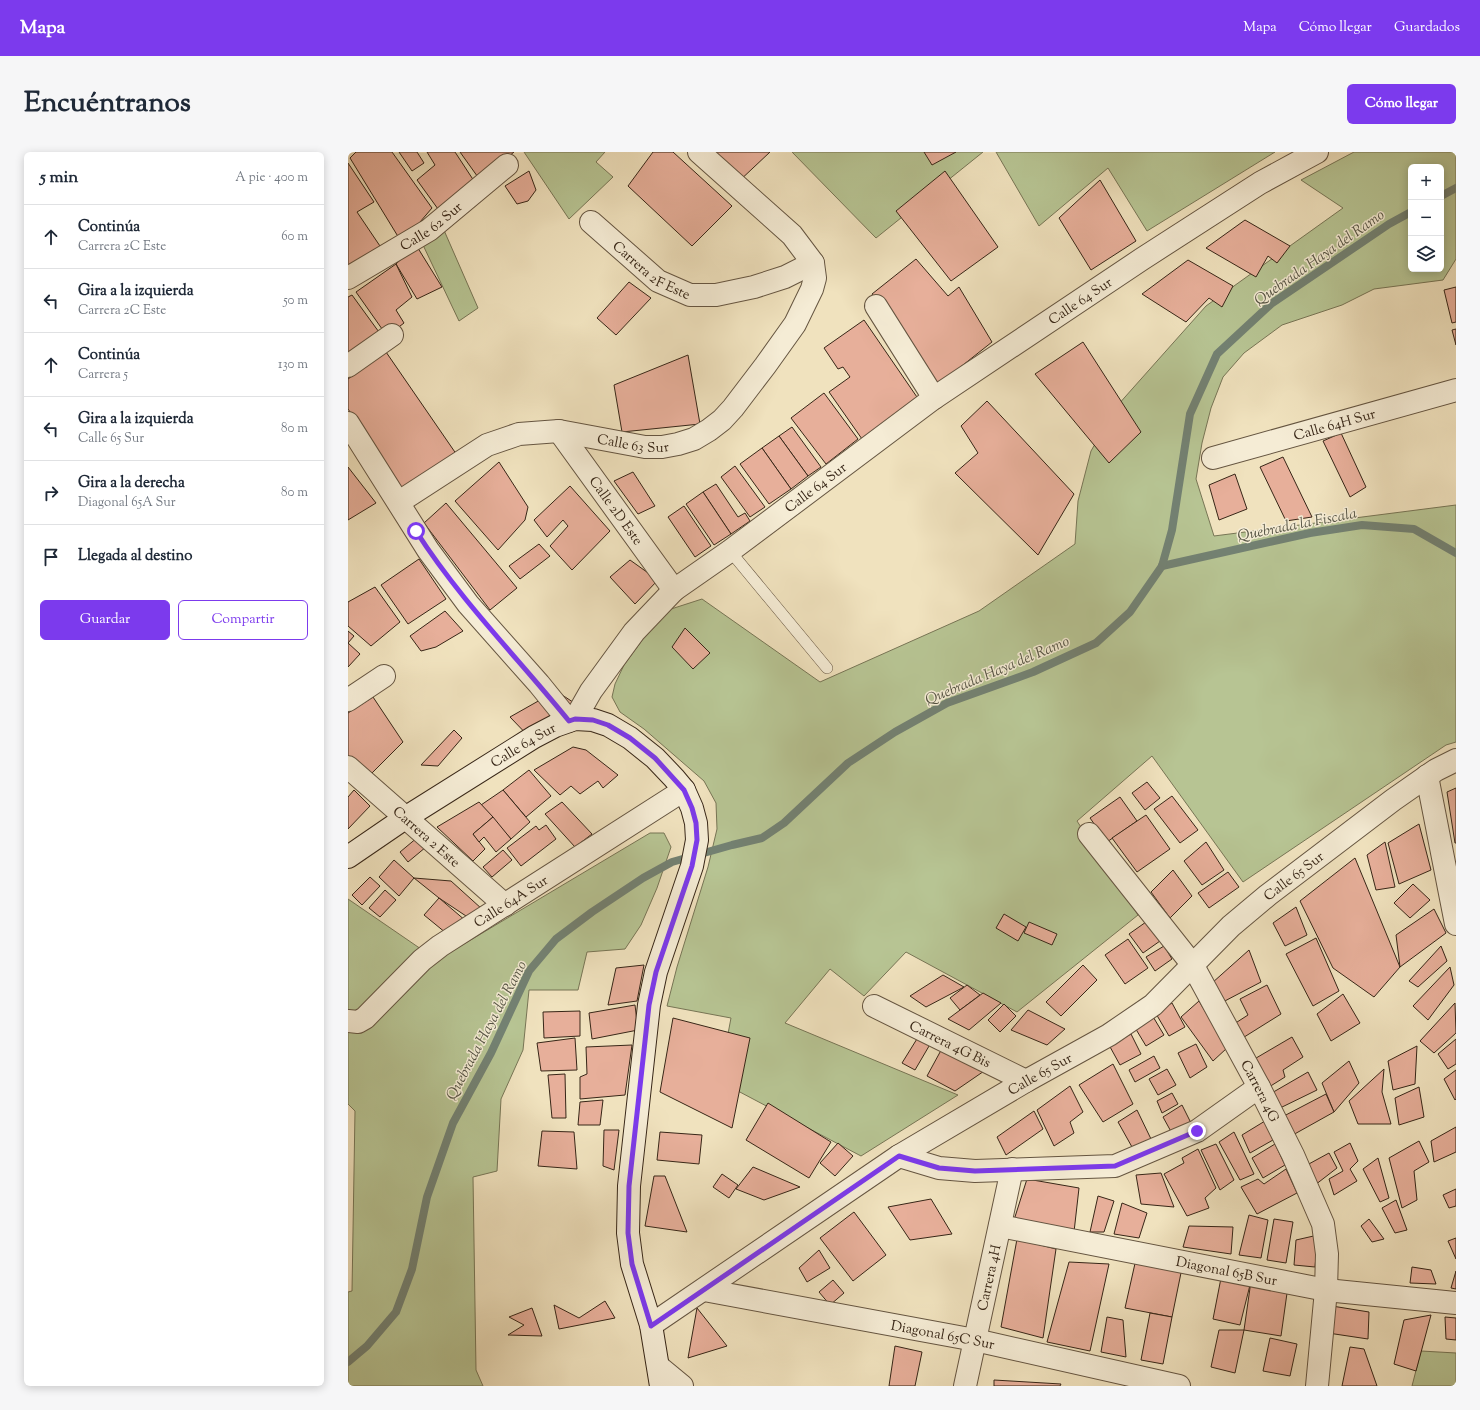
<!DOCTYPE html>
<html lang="es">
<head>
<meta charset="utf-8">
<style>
	:root { --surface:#fff; --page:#f6f6f7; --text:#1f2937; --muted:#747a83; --line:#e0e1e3; --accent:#7c3aed }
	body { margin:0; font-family:"Sorts Mill Goudy",serif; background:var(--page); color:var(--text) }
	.controls { position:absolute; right:12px; top:12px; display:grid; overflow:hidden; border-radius:6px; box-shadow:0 2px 10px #0003 }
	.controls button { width:36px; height:36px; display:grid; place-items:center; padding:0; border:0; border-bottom:1px solid var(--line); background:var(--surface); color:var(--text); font:20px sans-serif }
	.stop { position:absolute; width:12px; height:12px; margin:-9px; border:3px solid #7c3aed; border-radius:50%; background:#fff }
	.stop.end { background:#7c3aed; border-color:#fff; box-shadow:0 1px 4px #0008 }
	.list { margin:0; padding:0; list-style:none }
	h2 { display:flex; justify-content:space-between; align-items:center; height:52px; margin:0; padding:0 16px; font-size:17px }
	h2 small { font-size:13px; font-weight:400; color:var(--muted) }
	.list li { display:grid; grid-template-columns:26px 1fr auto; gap:12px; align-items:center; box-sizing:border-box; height:64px; padding:0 16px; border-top:1px solid var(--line) }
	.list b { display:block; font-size:15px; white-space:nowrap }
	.list p { margin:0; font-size:13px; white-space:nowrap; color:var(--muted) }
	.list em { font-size:13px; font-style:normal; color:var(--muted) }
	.actions { display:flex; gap:8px; padding:12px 16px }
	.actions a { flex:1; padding:9px 0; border:1px solid var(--accent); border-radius:6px; text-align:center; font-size:14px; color:var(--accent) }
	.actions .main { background:var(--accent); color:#fff }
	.icon { flex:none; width:22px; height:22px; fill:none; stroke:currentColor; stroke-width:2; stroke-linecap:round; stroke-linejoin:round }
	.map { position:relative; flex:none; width:1108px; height:1234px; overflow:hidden; border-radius:6px }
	header { display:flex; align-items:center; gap:24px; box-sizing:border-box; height:56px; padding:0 20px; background:var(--accent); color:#fff }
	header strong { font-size:19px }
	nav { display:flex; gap:22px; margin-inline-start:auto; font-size:14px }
	.intro { display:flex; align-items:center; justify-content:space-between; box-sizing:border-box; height:96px; padding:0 24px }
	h1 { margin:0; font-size:28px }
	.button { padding:10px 18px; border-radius:6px; background:var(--accent); color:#fff; font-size:14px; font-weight:700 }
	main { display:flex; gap:24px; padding:0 24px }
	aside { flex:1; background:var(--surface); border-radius:6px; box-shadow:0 2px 10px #0003 }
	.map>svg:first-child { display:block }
	.green { fill:#b7c493; stroke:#777555; fill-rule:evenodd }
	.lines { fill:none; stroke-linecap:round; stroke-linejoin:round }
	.stream { stroke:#738172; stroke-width:8 }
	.building { fill:#e7af9a; stroke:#372617 }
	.lane-casing { stroke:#655541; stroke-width:12 }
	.street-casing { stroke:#655541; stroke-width:24 }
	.secondary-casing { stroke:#372617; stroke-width:24 }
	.lane { stroke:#f5ecd5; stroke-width:11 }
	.street { stroke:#f5ecd5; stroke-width:22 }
	.secondary { stroke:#f5ecd5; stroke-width:22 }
	.route { stroke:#7c3aed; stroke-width:5 }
	.labels { text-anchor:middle; stroke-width:3; stroke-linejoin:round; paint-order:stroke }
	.street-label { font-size:14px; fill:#372617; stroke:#f5ecd5 }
	.water-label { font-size:15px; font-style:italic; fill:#555444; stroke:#f5ecd5 }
</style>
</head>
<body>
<header>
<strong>Mapa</strong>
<nav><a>Mapa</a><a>Cómo llegar</a><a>Guardados</a></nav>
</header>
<div class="intro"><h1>Encuéntranos</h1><a class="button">Cómo llegar</a></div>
<main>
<aside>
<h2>5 min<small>A pie · 400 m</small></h2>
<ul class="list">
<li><svg class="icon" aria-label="ahead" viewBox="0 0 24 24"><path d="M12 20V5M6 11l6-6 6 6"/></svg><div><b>Continúa</b><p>Carrera 2C Este</p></div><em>60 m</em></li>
<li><svg class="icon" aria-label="left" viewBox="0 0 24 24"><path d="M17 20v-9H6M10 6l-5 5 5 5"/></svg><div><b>Gira a la izquierda</b><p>Carrera 2C Este</p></div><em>50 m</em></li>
<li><svg class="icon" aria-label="ahead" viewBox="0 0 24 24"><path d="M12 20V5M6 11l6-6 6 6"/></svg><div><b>Continúa</b><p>Carrera 5</p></div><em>130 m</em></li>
<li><svg class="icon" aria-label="left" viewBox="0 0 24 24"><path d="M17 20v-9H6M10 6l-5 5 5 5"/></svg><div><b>Gira a la izquierda</b><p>Calle 65 Sur</p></div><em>80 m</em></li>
<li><svg class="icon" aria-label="right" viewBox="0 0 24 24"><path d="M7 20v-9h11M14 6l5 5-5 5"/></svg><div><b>Gira a la derecha</b><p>Diagonal 65A Sur</p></div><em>80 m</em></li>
<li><svg class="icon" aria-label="arrive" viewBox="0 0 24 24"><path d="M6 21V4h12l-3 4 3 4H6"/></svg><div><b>Llegada al destino</b></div></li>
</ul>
<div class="actions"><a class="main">Guardar</a><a>Compartir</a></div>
</aside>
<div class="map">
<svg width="1108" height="1234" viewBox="0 0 1108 1234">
	<rect width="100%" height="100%" fill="#f0e2be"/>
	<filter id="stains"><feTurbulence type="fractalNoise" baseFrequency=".005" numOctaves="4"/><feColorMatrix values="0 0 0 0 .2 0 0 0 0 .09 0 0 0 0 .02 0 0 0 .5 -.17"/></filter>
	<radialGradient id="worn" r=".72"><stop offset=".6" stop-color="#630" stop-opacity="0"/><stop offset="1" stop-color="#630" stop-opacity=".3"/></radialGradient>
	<g class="green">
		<path d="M176,0H257L248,10L265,25L221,67Z"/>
		<path d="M444,0H635L528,86Z"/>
		<path d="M648,0H927L799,79L760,16L691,74Z"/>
		<path d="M1006,0H1108V107L1095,128L1026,137L994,153L934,173L896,201L875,225L863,256L854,291L848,327L866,384L1108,353V590L1098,593L895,730L804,604L729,669L790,763L669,860L558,800L516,844L482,817L437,871L610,943L513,1004L371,929L383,866L319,854L329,815L360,715L369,677L368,651L356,629L296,577L272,560L264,545L267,532L276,513L295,487L320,458L354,447L472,530L631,459L727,392L730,349L743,299L769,254L858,154L995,56L953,28ZM1063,15H1093V117H1063Z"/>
		<path d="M95,76L130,156L111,169L75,93Z"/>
		<path d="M302,681H316L323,695L309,736L293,773L277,797L239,800L230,838H181L175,898L153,947L149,1019L125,1025L128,1218L135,1234H0V1140L4,1139L7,959L0,952V747L89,808Z"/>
		<path d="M1073,1199L1108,1201V1234H1064Z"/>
	</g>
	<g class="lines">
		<g class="stream">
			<path d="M1093,44L1108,36"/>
			<path d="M814,414L962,381L1014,373L1066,377L1108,401"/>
			<path d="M0,1210L19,1194L48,1160L64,1117L79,1045L105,971L143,901L181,819L208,787L244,760L295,726L324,710L384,693L414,686L436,671L500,611L547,580L599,551L685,520L748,491L782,460L814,414L824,378L842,262L869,202L923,152L1041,72L1063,60"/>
		</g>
	</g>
	<g class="building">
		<path d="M8,0H44L84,56L54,91L2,6Z"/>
		<path d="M51,0H69L76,11L64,19Z"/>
		<path d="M79,0H107L128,32L90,57L69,28L87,13Z"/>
		<path d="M112,0H166L132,28Z"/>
		<path d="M305,0H325L384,54L344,94L280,34Z"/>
		<path d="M356,0H422L388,32Z"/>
		<path d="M576,0H608L584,13Z"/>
		<path d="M0,11L26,50L9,60L34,97L0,120Z"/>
		<path d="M181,19L188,38L180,49L169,52L157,34Z"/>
		<path d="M597,19L650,95L603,129L548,59Z"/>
		<path d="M752,28L788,89L743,118L711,66Z"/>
		<path d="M897,68L942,94L929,111L920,104L908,125L858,96Z"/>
		<path d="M68,93L94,135L69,147L48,112Z"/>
		<path d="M568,107L600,144L611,135L644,190L586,236L524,142Z"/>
		<path d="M840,108L885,134L874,155L861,146L838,170L794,142Z"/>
		<path d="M48,112L64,145L48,158L56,171L39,184L8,140Z"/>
		<path d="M281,130L303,146L268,183L249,166Z"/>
		<path d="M1108,135V170L1104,171L1096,138Z"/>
		<path d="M4,143L36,187L0,210V145Z"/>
		<path d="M516,168L571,248L514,287L481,240L502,225L495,215L490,217L476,196Z"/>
		<path d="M1108,177V193L1104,178Z"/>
		<path d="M735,190L793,280L761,311L687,222Z"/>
		<path d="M38,200L111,306L56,339L0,257V227Z"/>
		<path d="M340,203L352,272L274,280L266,233Z"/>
		<path d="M476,241L510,287L478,312L443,266Z"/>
		<path d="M639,249L726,342L690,403L607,321L630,301L613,274Z"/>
		<path d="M444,275L473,315L460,324L431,284Z"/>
		<path d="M993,281L1018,335L1002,345L975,289Z"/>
		<path d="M431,284L460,324L443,337L414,296Z"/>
		<path d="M414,296L443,337L421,352L392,312Z"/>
		<path d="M935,305L964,365L938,369L912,315Z"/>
		<path d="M151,310L180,355L177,368L150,398L107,349Z"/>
		<path d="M387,314L417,355L402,365L373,325Z"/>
		<path d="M0,315L28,351L0,368Z"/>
		<path d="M285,320L307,354L290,362L266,329Z"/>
		<path d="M887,322L899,357L871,368L861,333Z"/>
		<path d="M368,332L390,365L397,361L402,369L383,382L355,340Z"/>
		<path d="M222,334L262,379L224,418L202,394L220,374L215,368L199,385L186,368Z"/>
		<path d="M355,340L383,382L366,393L338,352Z"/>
		<path d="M98,351L169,436L142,458L76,371Z"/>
		<path d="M336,354L363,394L347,405L320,365Z"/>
		<path d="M191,392L202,404L172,427L161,414Z"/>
		<path d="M71,407L98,447L60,472L33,433Z"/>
		<path d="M282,408L310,428L287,452L262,425Z"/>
		<path d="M27,435L52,470L23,494L0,474V450Z"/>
		<path d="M97,459L115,479L88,495L73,499L62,484Z"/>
		<path d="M337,476L362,501L345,517L324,495Z"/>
		<path d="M0,479L6,484L0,491Z"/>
		<path d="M0,491L12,502L0,515Z"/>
		<path d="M208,539L234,556L187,591L162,565Z"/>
		<path d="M25,545L55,590L17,628L0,614V561Z"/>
		<path d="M106,578L114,586L90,614L73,613Z"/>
		<path d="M225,595L238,598L270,623L255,636L250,629L232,642L223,634L212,643L186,618Z"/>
		<path d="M181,618L203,644L178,665L155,638Z"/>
		<path d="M799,630L812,646L797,658L784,641Z"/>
		<path d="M1108,636V691H1107L1099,640Z"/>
		<path d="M6,638L22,654L0,677V645Z"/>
		<path d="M155,638L182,670L163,687L133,653Z"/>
		<path d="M824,644L850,678L832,691L806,657Z"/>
		<path d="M772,645L789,669L759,690L742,666Z"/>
		<path d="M131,650L145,665L125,682L137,697L125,709L89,675Z"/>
		<path d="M214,650L244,682L227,695L197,662Z"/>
		<path d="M798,663L822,697L789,720L764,686Z"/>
		<path d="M145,665L163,687L148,700L136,685L131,690L125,682Z"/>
		<path d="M1071,672L1083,718L1051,732L1040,691Z"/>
		<path d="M198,673L208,687L173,714L159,696L188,674L191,678Z"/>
		<path d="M70,685L78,695L60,710L52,700Z"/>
		<path d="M858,690L876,718L854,733L836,709Z"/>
		<path d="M1037,690L1047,735L1028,738L1019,703Z"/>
		<path d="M155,698L164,708L144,725L135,715Z"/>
		<path d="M1007,706L1052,815L1026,845L985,816L952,749Z"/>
		<path d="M46,708L66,726L51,744L31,725Z"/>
		<path d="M825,718L844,744L822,766L803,740Z"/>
		<path d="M880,720L891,735L861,756L850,741Z"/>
		<path d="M22,725L32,734L14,753L4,743Z"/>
		<path d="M66,726L103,729L134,757L121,766L91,746Z"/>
		<path d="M1065,732L1082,748L1062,766L1046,751Z"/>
		<path d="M37,738L48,748L32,765L21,756Z"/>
		<path d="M91,746L118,769L98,781L76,763Z"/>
		<path d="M948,755L959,783L937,794L925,771Z"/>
		<path d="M1086,757L1098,781L1052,815L1048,783Z"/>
		<path d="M656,762L678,775L670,789L648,776Z"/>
		<path d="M681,770L709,782L704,793L676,781Z"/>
		<path d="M798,770L812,789L795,801L781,782Z"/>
		<path d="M968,786L991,839L965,854L938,802Z"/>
		<path d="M780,787L800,816L777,832L757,803Z"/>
		<path d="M816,794L824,807L807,819L798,805Z"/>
		<path d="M1093,794L1099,809L1070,835L1061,829Z"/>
		<path d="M901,798L913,830L873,851L864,831Z"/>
		<path d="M296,813L289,849L260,853L268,816Z"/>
		<path d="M735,813L749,828L713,864L698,850Z"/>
		<path d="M1102,815L1106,833L1080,868L1065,854Z"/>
		<path d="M595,823L616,835L578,855L562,844Z"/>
		<path d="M619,833L632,843L612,858L602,846Z"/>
		<path d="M919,833L933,862L893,887L886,872L900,863L892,847Z"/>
		<path d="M635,841L653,851L621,878L600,867Z"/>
		<path d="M995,842L1012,871L983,889L969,862Z"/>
		<path d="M851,849L879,896L865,909L833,865Z"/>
		<path d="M824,851L837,875L821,884L807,860Z"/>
		<path d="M1107,851L1108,881L1086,901L1072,889Z"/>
		<path d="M656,852L668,864L652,880L640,868Z"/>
		<path d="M287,853L290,878L244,887L241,861Z"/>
		<path d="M680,858L717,877L699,893L663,878Z"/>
		<path d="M232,859V884L196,886L195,860Z"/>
		<path d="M804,863L816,883L798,894L786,874Z"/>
		<path d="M325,866L402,886L384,976L312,940Z"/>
		<path d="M572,882L584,889L567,918L554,911Z"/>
		<path d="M783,882L793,902L772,913L761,893Z"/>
		<path d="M944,885L955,905L935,918L937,925L921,935L903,909Z"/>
		<path d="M227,886L229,918L193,919L189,891Z"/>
		<path d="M1108,887V912L1100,917L1090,902Z"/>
		<path d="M597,891L642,915L607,939L579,924Z"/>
		<path d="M848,892L859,915L842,926L830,901Z"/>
		<path d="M284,893L277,943L232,947V925L239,922L238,895Z"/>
		<path d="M1069,894L1067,932L1045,938L1040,909Z"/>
		<path d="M806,904L812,916L787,930L781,918Z"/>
		<path d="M1001,909L1011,931L986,960L974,931Z"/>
		<path d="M765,912L785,952L755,970L731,933Z"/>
		<path d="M819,917L828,933L810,943L801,927Z"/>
		<path d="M1036,917L1034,940L1043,972H1010L1001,949Z"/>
		<path d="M1108,918V947L1107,948L1096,927Z"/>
		<path d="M960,920L969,938L930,957L922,942Z"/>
		<path d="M217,922L218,966H204L200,923Z"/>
		<path d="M722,934L735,960L722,970L726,981L706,994L689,958Z"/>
		<path d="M1071,935L1076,965L1051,973L1047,946Z"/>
		<path d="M824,941L830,952L814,961L809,949Z"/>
		<path d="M978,942L986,960L943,984L934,965Z"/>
		<path d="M255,948L252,973H230L232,950Z"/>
		<path d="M420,951L483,990L461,1026L398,988Z"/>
		<path d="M834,953L845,975L826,985L815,965Z"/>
		<path d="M789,958L803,987L784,995L770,970Z"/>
		<path d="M686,959L695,977L658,1003L649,985Z"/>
		<path d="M917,969L925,988L902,1001L894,983Z"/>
		<path d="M1108,975V1000L1086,1010L1083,989Z"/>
		<path d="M256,978H271L266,1018L255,1014Z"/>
		<path d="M194,979L226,980L229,1017L190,1014Z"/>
		<path d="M312,980L354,983L351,1012L309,1008Z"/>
		<path d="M886,980L906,1022L892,1028L871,990Z"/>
		<path d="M1071,989L1081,1010L1066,1019L1069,1048L1054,1056L1041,1006Z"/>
		<path d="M490,991L505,1004L487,1024L472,1011Z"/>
		<path d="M1002,991L1010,1009L1002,1017L1009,1029L986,1043L981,1027L995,1019L986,1000Z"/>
		<path d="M868,992L886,1028L872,1038L853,998Z"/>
		<path d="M927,992L937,1013L915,1026L904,1006Z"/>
		<path d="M850,997L868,1036L857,1046L861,1056L839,1064L816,1022L836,1011L834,1006Z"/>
		<path d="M981,1001L989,1016L967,1033L959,1013Z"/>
		<path d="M1030,1006L1041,1046L1032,1050L1015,1017Z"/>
		<path d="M405,1015L452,1035L416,1048L388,1037Z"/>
		<path d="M938,1017L949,1041L909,1062L893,1035L910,1027L916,1032Z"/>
		<path d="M813,1021L826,1055L793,1052L788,1023Z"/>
		<path d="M374,1022L390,1033L381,1046L365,1035Z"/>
		<path d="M306,1024H317L339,1080L297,1074Z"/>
		<path d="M679,1027L731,1036L726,1080L666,1068Z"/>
		<path d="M1108,1037V1054L1101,1056L1095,1043Z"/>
		<path d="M750,1044L766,1049L756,1080H742Z"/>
		<path d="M583,1047L604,1082L562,1088L540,1055Z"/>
		<path d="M1048,1048L1059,1078L1047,1081L1034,1056Z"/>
		<path d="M774,1051L799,1061L791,1086L766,1082Z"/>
		<path d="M506,1060L538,1103L505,1129L472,1086Z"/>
		<path d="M901,1063L920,1068L913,1106L891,1103Z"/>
		<path d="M926,1067L945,1070L938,1111L919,1108Z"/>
		<path d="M1021,1067L1036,1087L1024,1090L1013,1074Z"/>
		<path d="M841,1074L885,1075L883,1102L835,1095Z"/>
		<path d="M970,1083L967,1115L946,1113L948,1088Z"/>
		<path d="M1108,1086V1107L1100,1089Z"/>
		<path d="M669,1087L708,1097L695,1186L653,1175Z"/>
		<path d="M471,1098L482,1116L459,1130L451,1116Z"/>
		<path d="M788,1107L834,1116L824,1165L777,1156Z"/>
		<path d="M721,1110L761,1112L742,1199L699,1190Z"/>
		<path d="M1064,1115L1083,1118L1088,1132L1062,1131Z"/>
		<path d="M1108,1119V1137L1103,1136Z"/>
		<path d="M874,1121L903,1129L892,1173L865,1167Z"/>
		<path d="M485,1128L496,1141L482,1153L471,1140Z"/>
		<path d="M903,1129L940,1134L933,1184L896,1178Z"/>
		<path d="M257,1149L267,1166L211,1177L206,1153L231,1166Z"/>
		<path d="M984,1154L1021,1160L1020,1187L980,1181Z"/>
		<path d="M184,1156L194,1184L160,1183L176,1173L161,1165Z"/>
		<path d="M349,1156L379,1194L340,1206Z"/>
		<path d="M802,1161L824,1165L815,1212L793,1208Z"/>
		<path d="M1083,1163L1068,1219L1046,1212L1056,1168Z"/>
		<path d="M759,1165L775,1168L778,1205L753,1200Z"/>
		<path d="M1097,1165L1108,1166V1188L1098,1187Z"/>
		<path d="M871,1178H896L887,1221L863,1215Z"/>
		<path d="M922,1186L949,1192L942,1224L915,1219Z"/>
		<path d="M547,1194L574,1200L567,1234H541Z"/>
		<path d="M1002,1195L1016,1197L1029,1234H994Z"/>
		<path d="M646,1228L713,1232L712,1234H646Z"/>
	</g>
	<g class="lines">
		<g class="lane-casing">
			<path id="lane" d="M382,399L479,516"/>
		</g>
		<g class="street-casing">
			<g id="street">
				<path id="s1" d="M243,70L310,129L342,143H368L406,135L437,125L465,111"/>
				<path id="s2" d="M0,126L81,78L159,13"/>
				<path d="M528,154L586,246"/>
				<path d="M0,214L44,183"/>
				<path d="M0,271L80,398L120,452L191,532L221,569"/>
				<path id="s3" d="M211,279L326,438"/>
				<path id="s4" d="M865,306L1108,238"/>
				<path id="s5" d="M51,350L139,293L171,282L211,279L297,295H314L330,292L346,287L361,278L374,268L385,256L417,214L447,172L464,137L467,126L465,111L444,83L351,0"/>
				<path d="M0,548L36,524"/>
				<path id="s6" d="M227,567L243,539L286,480L326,438L382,399L586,246L794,107L912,31L969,0"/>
				<path id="s7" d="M0,615L157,753"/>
				<path d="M1079,624L1108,772"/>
				<path id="s8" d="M741,682L844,812L911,935L945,1003L975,1072L979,1102L978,1138L969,1234"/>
				<path id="s9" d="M526,854L678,929"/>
				<path id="s10" d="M0,869L10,870L17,866L74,808L92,794L336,638"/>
				<path d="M551,1004L591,1016L627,1019L767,1014L849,979L911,935"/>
				<path id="s11" d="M652,1074L978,1138L1108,1151"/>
				<path id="s12" d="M356,1138L627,1188L831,1234"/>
				<path id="s13" d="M303,1173L551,1004L678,929L761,883L805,853L883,774L920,743L1045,648L1088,618L1108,608"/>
				<path d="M311,1215L334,1234"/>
				<path id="s14" d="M617,1234L664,1017"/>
			</g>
		</g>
		<g class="secondary-casing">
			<g id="secondary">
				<path id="s15" d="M0,705L57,666L186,585L207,574L227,567L245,568L260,573L282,586L307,606L326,626L336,638L344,656L348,671L349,688L344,714L308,820L301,853L281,1034L280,1081L284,1112L303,1173L313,1234"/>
			</g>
		</g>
		<use href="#lane" class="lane"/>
		<use href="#street" class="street"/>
		<use href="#secondary" class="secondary"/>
	</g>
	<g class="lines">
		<path class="route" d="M68,379C112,448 170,506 221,569L227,567L245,568L260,573L282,586L307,606L336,638L344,656L348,671L349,688L344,714L308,820L301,853L281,1034L280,1081L284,1112L303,1174L551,1004L591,1016L627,1019L767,1014L849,979"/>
	</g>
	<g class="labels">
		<g class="street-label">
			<text dy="5" stroke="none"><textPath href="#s2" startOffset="98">Calle 62 Sur</textPath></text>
			<text dy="5" stroke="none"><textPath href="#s1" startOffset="78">Carrera 2F Este</textPath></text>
			<text dy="5" stroke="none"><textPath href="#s6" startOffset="662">Calle 64 Sur</textPath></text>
			<text dy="5" stroke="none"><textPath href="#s4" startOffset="126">Calle 64H Sur</textPath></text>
			<text dy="5" stroke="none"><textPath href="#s5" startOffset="254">Calle 63 Sur</textPath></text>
			<text dy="5" stroke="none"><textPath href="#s6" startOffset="338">Calle 64 Sur</textPath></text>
			<text dy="5" stroke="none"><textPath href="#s3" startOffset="98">Calle 2D Este</textPath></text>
			<text dy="5" stroke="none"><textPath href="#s15" startOffset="208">Calle 64 Sur</textPath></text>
			<text dy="5" stroke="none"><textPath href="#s7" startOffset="105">Carrera 2 Este</textPath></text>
			<text dy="5" stroke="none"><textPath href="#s13" startOffset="787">Calle 65 Sur</textPath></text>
			<text dy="5" stroke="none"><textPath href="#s10" startOffset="206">Calle 64A Sur</textPath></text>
			<text dy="5" stroke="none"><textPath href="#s9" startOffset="85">Carrera 4G Bis</textPath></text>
			<text dy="5" stroke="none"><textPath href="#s13" startOffset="463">Calle 65 Sur</textPath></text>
			<text dy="5" stroke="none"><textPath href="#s8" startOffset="310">Carrera 4G</textPath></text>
			<text dy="5" stroke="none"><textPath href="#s11" startOffset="231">Diagonal 65B Sur</textPath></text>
			<text dy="5" stroke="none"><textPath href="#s14" startOffset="111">Carrera 4H</textPath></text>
			<text dy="5" stroke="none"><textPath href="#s12" startOffset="243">Diagonal 65C Sur</textPath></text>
		</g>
		<g class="water-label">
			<text transform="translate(971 105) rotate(-35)" y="5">Quebrada Haya del Ramo</text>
			<text transform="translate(949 372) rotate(-11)" y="5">Quebrada la Fiscala</text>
			<text transform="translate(649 518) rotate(-23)" y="5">Quebrada Haya del Ramo</text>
			<text transform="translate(138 878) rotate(-62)" y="5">Quebrada Haya del Ramo</text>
		</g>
	</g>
	<rect width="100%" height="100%" filter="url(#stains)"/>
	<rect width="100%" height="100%" fill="url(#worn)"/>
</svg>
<div class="controls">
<button>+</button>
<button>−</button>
<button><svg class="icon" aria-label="layers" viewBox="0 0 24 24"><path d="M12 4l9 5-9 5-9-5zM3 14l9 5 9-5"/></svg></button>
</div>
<div class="stop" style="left:68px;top:379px"></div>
<div class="stop end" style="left:849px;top:979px"></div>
</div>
</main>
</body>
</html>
